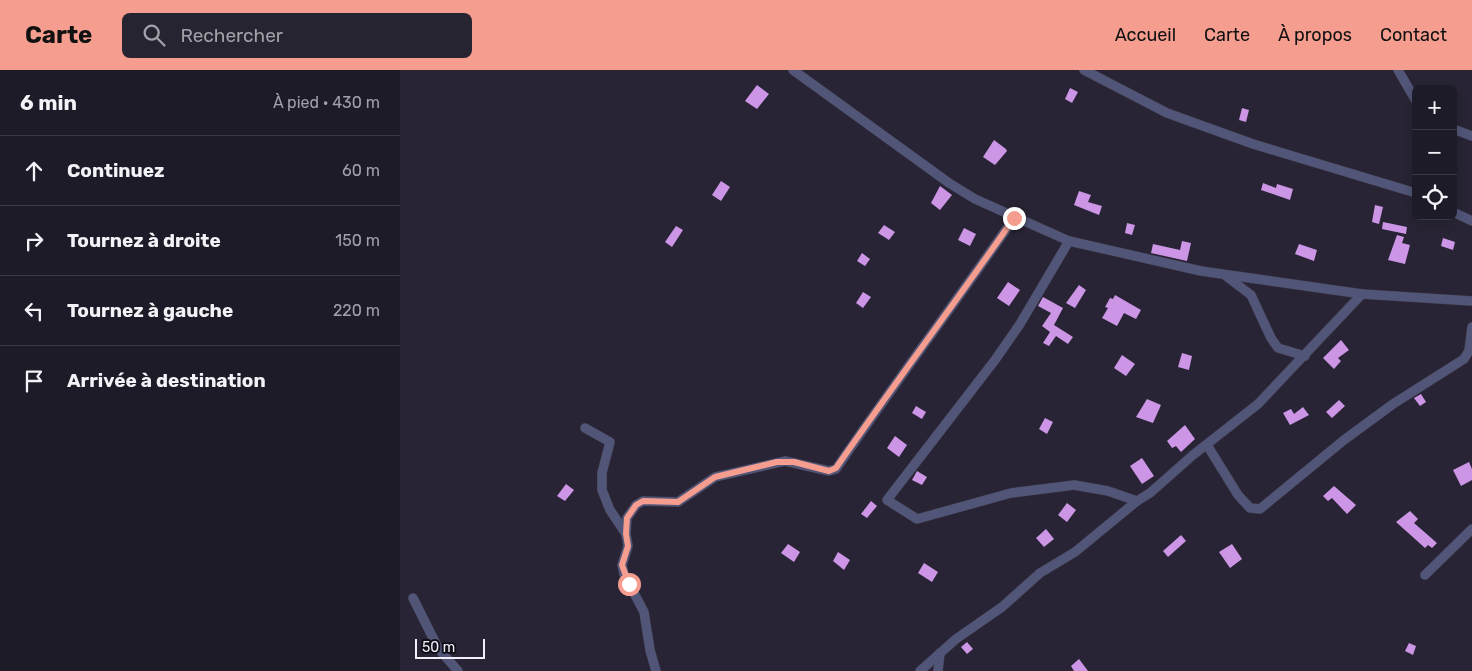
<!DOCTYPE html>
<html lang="fr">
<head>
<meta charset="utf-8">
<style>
	:root { --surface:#1e1b28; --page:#262430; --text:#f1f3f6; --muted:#a1a1a8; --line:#3c3945; --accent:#f59d8f }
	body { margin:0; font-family:Rubik,sans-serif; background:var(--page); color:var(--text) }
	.controls { position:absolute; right:15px; top:15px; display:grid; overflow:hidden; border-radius:8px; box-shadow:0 2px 12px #0003 }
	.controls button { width:45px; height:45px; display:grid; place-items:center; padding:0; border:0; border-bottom:1px solid var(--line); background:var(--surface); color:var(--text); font:25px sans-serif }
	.scale { position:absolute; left:15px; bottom:12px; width:70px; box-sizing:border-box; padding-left:5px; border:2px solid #f2effb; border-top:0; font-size:14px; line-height:18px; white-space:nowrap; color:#f2effb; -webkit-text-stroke:4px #100e16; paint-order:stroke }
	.stop { position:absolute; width:15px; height:15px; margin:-11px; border:4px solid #f59d8f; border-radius:50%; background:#fff }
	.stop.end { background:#f59d8f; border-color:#fff; box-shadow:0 1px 5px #0008 }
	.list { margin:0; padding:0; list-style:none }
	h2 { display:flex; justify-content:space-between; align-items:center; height:65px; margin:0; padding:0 20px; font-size:21px }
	h2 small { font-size:16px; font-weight:400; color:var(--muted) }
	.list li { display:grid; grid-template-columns:32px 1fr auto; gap:15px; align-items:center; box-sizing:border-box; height:70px; padding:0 20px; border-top:1px solid var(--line) }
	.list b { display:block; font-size:19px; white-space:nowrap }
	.list em { font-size:16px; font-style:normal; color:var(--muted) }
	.icon { flex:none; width:28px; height:28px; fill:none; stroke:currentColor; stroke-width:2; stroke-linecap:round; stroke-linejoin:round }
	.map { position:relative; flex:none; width:1072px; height:601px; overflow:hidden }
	header { display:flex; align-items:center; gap:30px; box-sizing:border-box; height:70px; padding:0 25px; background:var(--accent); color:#111 }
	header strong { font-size:24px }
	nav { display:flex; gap:28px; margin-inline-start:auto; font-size:18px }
	.search { width:350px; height:45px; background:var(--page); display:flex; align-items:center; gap:12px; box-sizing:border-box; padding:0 18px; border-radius:8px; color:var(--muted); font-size:19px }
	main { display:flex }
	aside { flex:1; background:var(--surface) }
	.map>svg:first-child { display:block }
	.building { fill:#cc95e6 }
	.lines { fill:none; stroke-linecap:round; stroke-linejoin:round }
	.minor-casing { stroke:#444051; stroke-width:10 }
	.minor { stroke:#515679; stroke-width:9 }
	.route { stroke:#f59d8f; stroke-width:6 }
</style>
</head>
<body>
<header>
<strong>Carte</strong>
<div class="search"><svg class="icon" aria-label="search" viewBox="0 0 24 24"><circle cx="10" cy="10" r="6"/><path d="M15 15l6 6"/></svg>Rechercher</div>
<nav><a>Accueil</a><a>Carte</a><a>À propos</a><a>Contact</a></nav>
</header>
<main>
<aside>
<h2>6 min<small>À pied · 430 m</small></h2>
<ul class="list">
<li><svg class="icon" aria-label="ahead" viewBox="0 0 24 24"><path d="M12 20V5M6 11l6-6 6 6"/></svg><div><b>Continuez</b></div><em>60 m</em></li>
<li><svg class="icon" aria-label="right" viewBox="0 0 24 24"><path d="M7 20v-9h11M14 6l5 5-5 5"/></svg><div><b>Tournez à droite</b></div><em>150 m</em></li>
<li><svg class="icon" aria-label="left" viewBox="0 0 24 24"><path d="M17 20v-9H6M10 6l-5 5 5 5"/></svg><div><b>Tournez à gauche</b></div><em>220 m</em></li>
<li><svg class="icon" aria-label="arrive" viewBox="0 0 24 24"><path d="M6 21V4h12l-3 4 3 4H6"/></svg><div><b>Arrivée à destination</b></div></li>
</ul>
</aside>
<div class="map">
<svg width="1072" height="601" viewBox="0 0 1072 601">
	<rect width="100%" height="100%" fill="#282435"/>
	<g class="building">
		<path d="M357,15L369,24L357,39L345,31Z"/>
		<path d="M670,18L678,22L672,33L665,29Z"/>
		<path d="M842,38L849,40L846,52L839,50Z"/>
		<path d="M594,70L606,79L607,81L595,95L583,87Z"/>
		<path d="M321,111L330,117L321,131L312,125Z"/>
		<path d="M863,113L876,118L877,114L893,119L890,130L861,120Z"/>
		<path d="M540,116L552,125L540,140L531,133Z"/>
		<path d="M679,121L691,125L688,132L702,136L699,145L674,135Z"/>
		<path d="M975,135L983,137L979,154L972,152Z"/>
		<path d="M983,152L1007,157L1006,164L982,159Z"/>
		<path d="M727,153L735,155L732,165L725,163Z"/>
		<path d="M484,155L495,162L489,170L478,163Z"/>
		<path d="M276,156L283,160L272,177L265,172Z"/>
		<path d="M564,158L576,164L570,176L558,170Z"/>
		<path d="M997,165L1004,167L1002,173L1010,175L1005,194L988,190Z"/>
		<path d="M1043,168L1055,172L1053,180L1041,176Z"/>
		<path d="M782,171L791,173L787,191L751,183L753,174L780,180Z"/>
		<path d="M899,174L917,180L914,191L895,184Z"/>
		<path d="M462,183L470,189L465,196L457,191Z"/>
		<path d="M608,212L620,220L609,236L597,228Z"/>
		<path d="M679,215L686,220L675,238L666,233Z"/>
		<path d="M463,222L471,227L463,238L456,233Z"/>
		<path d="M715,225L741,240L736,249L724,243L717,256L702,248L708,238L705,237L710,228L713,229Z"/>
		<path d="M643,227L663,238L654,255L673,267L668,274L656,266L649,276L643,273L650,262L642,256L651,243L638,236Z"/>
		<path d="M941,270L949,280L938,288L941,291L934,299L923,288Z"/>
		<path d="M782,283L792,286L789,300L778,297Z"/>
		<path d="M722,285L735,294L726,306L714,298Z"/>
		<path d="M1021,324L1026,332L1020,336L1014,328Z"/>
		<path d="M747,329L761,335L753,353L736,347Z"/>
		<path d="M939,330L945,336L932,348L926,342Z"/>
		<path d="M516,336L526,342L522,349L512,343Z"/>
		<path d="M903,337L909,345L890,355L883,343L891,339L894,344Z"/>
		<path d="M645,348L653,352L647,364L639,359Z"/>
		<path d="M785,355L795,369L781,382L776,376L772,378L767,371Z"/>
		<path d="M495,366L507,375L499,387L487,378Z"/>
		<path d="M742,388L754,406L742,414L730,396Z"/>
		<path d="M1069,392L1072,399V410L1061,416L1053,400Z"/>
		<path d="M517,401L527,407L522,415L512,410Z"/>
		<path d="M166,414L174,420L165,431L157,426Z"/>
		<path d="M934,416L956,435L947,444L932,428L928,431L923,426Z"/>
		<path d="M471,431L477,436L467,448L461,444Z"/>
		<path d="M667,433L676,440L667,452L658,445Z"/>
		<path d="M1010,441L1018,449L1014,453L1037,473L1032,478L1028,475L1025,478L996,452Z"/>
		<path d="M646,459L654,469L644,477L636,468Z"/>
		<path d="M781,465L786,471L768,487L763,481Z"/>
		<path d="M388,474L400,482L394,492L381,483Z"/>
		<path d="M832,474L842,489L830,498L819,482Z"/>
		<path d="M438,482L450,490L444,500L433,491Z"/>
		<path d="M524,493L538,502L532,512L518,503Z"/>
		<path d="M567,572L573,579L567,584L561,577Z"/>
		<path d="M1009,573L1016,576L1013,585L1005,581Z"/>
		<path d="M679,589L688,601H674L671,596Z"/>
	</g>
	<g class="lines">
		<g class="minor-casing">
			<g id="minor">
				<path d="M393,0L549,113L575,129L669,171L801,201L962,224L1072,231"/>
				<path d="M684,0L767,43L853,74L1016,123"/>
				<path d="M998,0L1016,31"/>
				<path d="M1053,59L1072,66"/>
				<path d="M1053,142L1072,151"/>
				<path d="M669,171L620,254L595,290L487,430L517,449L611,423L674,415L708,421L737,431"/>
				<path d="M826,206L851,225L871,268L878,278L905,286"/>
				<path d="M185,358L210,372L202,403V420L210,440L226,464L228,476L222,495L224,504L244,542L250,580L256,601"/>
				<path d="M807,375L838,425L850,438L860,439L944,370L993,334L1064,289L1069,281L1072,257"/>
				<path d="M226,464L227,448L236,435L243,431L278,432L315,407L385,391L429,401L436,399C494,314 556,232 614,148"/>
				<path d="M1025,505L1072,459"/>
				<path d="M13,528L38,578L58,601"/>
				<path d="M520,601L556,569L602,537L640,503L675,482L737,431L750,423L793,385L858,334L962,224"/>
				<path d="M538,601L540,583"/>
			</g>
		</g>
		<use href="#minor" class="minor"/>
	</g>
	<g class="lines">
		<path class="route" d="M229,514L222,495L228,476L226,464L227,448L236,435L243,431L278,432L315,407L377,392H394L429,401L436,398C494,314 556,232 614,148"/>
	</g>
</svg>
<div class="controls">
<button>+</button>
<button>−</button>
<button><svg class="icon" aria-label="locate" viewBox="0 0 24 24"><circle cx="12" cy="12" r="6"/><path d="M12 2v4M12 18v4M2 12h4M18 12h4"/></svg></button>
</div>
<div class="scale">50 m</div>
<div class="stop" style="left:229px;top:514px"></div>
<div class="stop end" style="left:614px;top:148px"></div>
</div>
</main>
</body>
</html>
